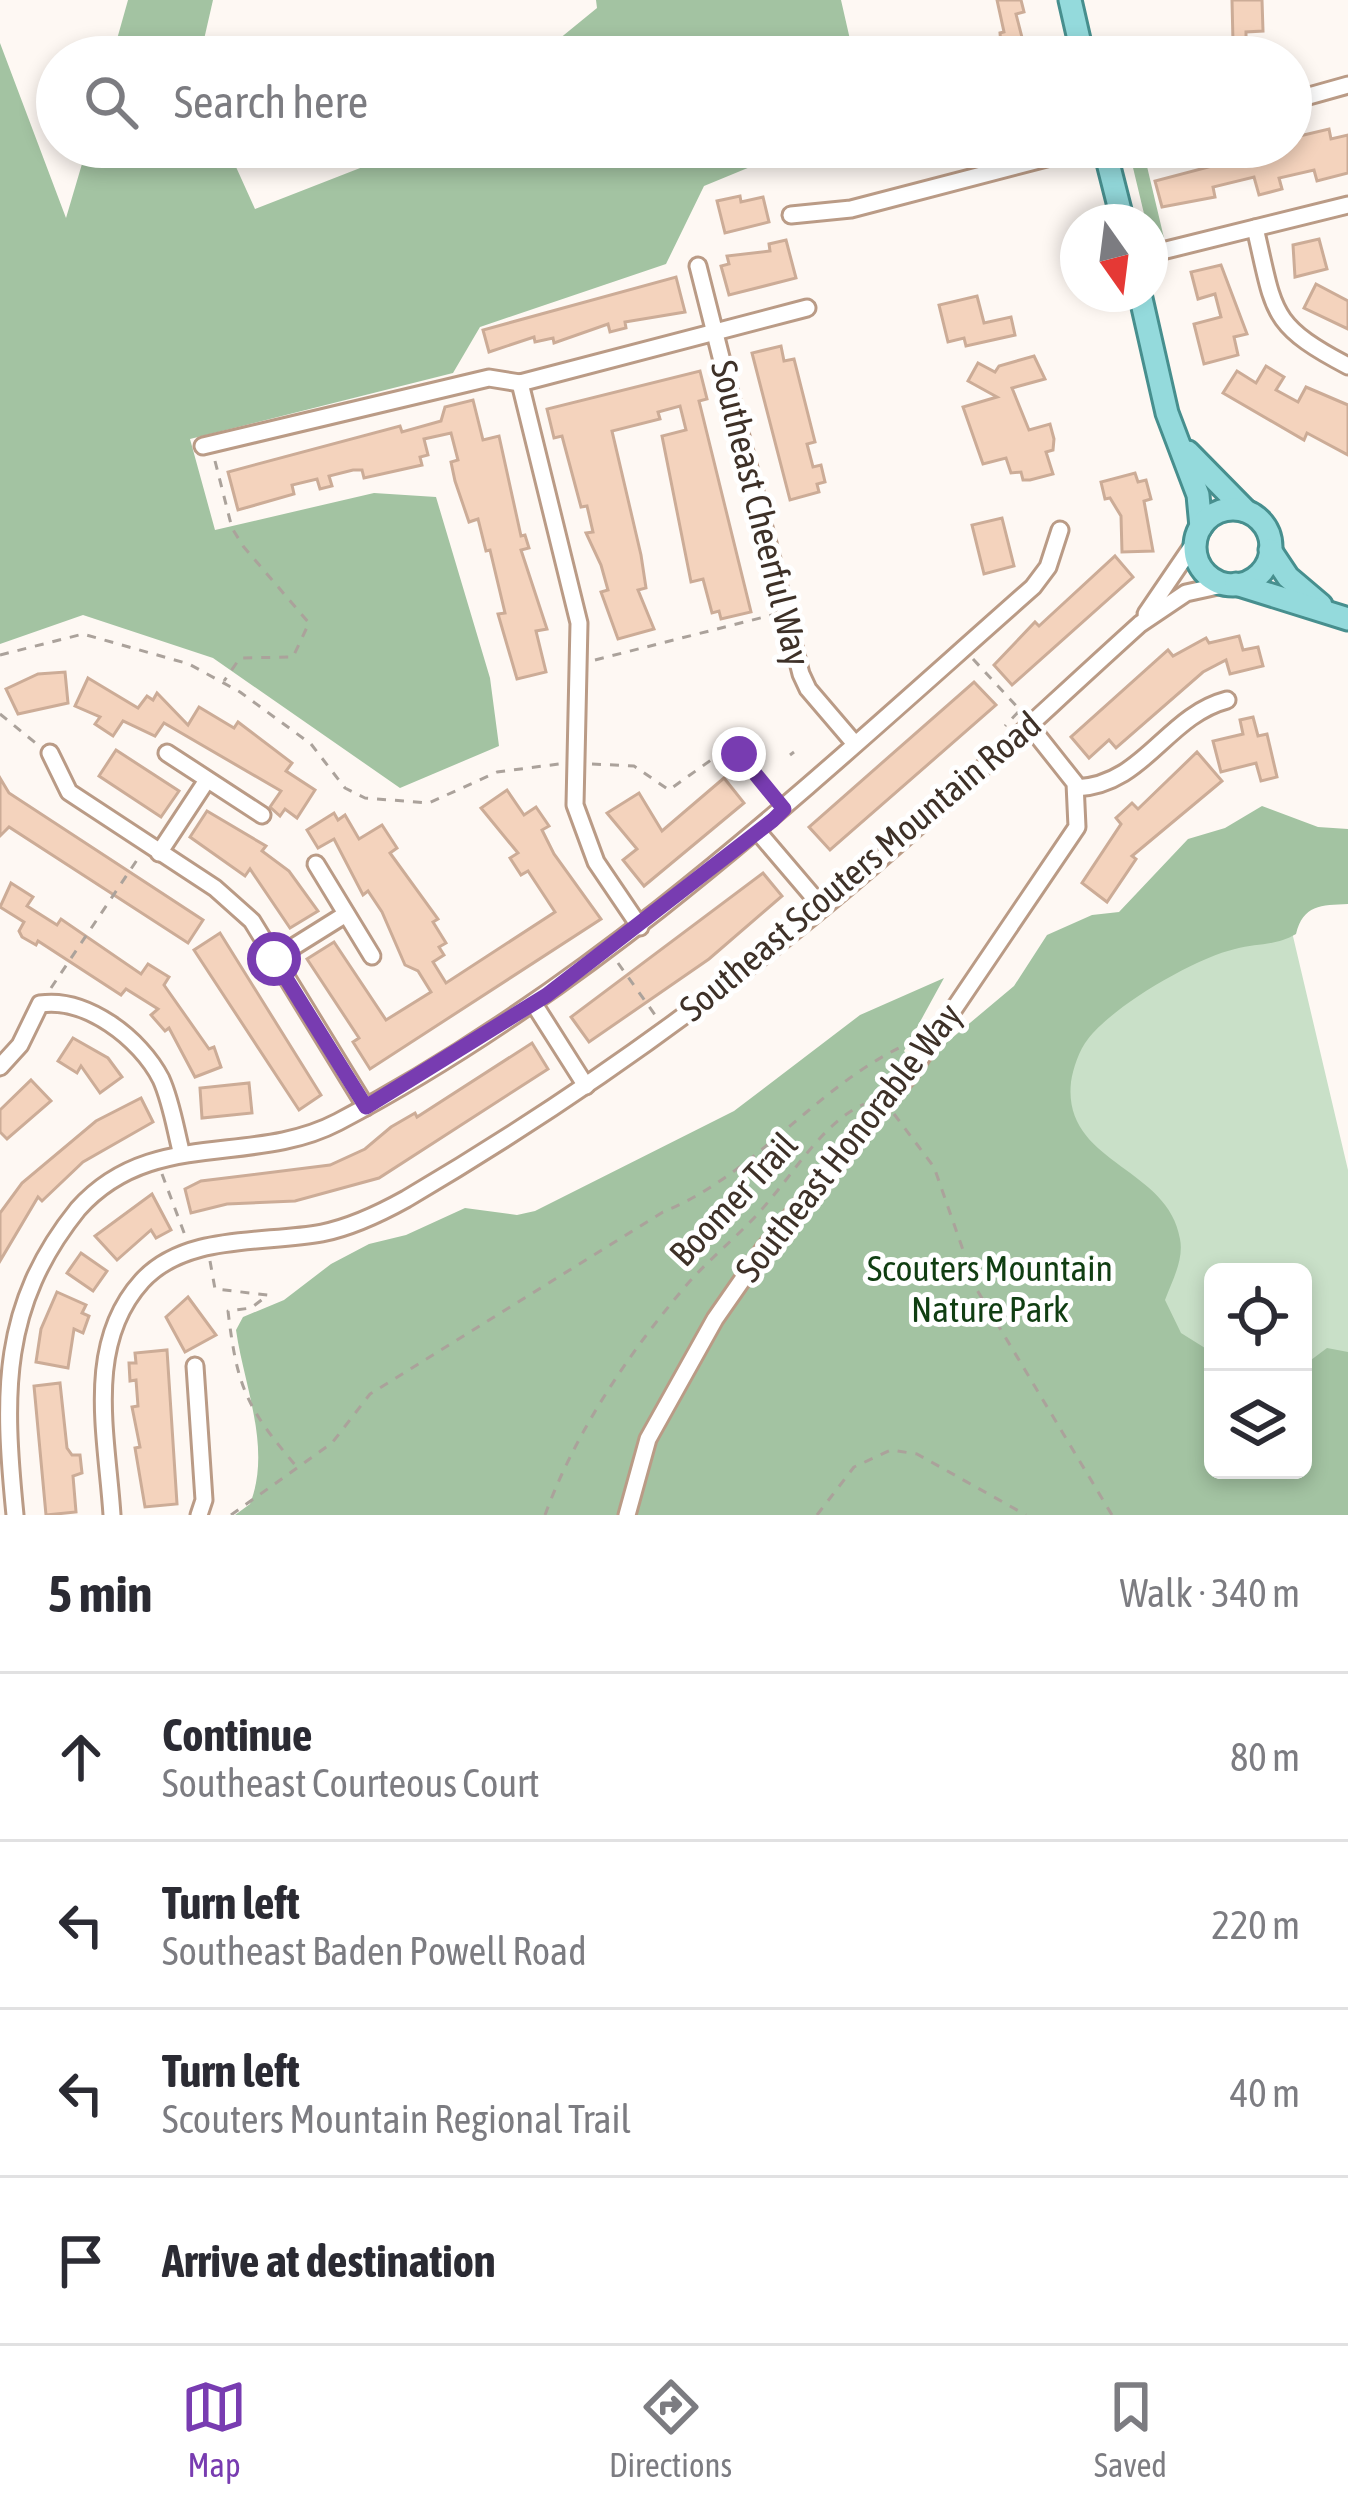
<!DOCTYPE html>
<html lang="en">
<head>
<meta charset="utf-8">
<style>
	:root { --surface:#fff; --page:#f2f2f3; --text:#2b2b33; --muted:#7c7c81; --line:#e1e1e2; --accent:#783cb1 }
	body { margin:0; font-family:"Asap Condensed",sans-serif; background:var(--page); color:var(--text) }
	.controls { position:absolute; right:36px; bottom:36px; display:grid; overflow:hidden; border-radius:18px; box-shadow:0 6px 18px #0003 }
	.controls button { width:108px; height:108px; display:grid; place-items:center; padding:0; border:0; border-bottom:3px solid var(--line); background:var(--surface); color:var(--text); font:60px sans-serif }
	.compass { position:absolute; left:1060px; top:204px; width:108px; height:108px; border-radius:50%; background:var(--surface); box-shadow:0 6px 18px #0003; rotate:166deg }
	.stop { position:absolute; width:36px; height:36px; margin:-27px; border:9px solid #783cb1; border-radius:50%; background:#fff }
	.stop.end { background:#783cb1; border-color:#fff; box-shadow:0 3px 12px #0008 }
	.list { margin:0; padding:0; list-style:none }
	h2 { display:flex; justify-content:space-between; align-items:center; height:156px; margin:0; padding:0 48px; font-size:51px }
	h2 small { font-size:39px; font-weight:400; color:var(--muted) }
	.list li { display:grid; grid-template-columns:78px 1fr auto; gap:36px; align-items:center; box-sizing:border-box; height:168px; padding:0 48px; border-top:3px solid var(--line) }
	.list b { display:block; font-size:45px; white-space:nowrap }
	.list p { margin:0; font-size:39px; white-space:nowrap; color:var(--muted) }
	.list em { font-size:39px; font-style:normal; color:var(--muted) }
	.icon { flex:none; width:66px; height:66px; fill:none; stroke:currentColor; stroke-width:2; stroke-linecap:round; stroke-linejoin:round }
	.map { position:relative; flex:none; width:1348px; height:1515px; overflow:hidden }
	.search { position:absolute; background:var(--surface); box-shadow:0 6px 18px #0003; left:36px; right:36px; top:36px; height:132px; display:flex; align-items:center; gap:30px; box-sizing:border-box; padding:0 42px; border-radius:66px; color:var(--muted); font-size:45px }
	.sheet { height:828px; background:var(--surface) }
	nav { display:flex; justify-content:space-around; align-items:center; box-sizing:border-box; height:168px; border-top:3px solid var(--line); background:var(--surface); font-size:33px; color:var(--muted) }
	nav a { display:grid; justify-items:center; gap:6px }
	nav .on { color:var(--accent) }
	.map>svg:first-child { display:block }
	.green { fill:#c9e0c8; fill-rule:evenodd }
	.forest { fill:#a3c3a2 }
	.building { fill:#f4d3bd; stroke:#ccac97; stroke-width:3 }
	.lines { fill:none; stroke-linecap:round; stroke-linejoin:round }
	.minor-casing { stroke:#ba9b86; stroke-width:21 }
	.major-casing { stroke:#478f8e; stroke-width:27 }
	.path { stroke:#aba29b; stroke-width:3; stroke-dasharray:9 9; stroke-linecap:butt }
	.minor { stroke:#fff; stroke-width:15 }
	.major { stroke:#94dadc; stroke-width:21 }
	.route { stroke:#783cb1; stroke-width:15 }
	.labels { text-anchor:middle; stroke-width:10; stroke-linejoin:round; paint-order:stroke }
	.street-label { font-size:36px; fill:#3e3128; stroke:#fff }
	.park-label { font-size:36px; fill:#103e12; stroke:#fff }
</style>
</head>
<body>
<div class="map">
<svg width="1348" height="1515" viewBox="0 0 1348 1515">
	<rect width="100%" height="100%" fill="#fef8f3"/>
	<path class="green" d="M1280,881L1348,1170V1515H263ZM1213,1272H1303V1470H1213Z"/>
	<g class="forest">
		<path d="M128,0H213L200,57H112Z"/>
		<path d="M596,0H841L854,57H537L597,8Z"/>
		<path d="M0,43L66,218L87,147H227L255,209L414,147H799L704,186L666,264L480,327L453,373L190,439L215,530L374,493L436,497L490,678L499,746L400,788L213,658L83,615L0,644Z"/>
		<path d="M1145,147H1187L1145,158L1164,238L1160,239L1146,222L1129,151Z"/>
		<path d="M1262,806L1318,827L1348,829V904C1321,905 1303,905 1296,934C1276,946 1258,943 1235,949C1195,958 1113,1006 1088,1039C1079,1050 1073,1069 1071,1082C1062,1164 1168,1166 1180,1239C1184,1260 1172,1281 1165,1300L1181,1333L1213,1353V1470H1303V1366L1327,1348L1348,1352V1515H235L250,1504C272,1448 244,1386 236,1330L243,1317L284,1300L331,1264L369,1244L406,1235L465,1208L517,1215L535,1211L734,1111L860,1015L944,978L904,1051L912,1061L927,1059L1014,986L1047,935L1092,915L1119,912L1188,839L1225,828Z"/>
	</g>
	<g class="building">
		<path d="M997,0H1021L1024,12L1016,14L1027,57H1002L1000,33L1004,32Z"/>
		<path d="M1232,0H1262L1263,31L1246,32V41L1233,42Z"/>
		<path d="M1329,129L1331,139L1348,135V173L1317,181L1314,170L1279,178L1282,189L1259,195L1254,177L1213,187L1215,197L1162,207L1155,181L1220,164L1218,157L1291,147V138Z"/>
		<path d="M740,196L741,202L763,197L769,222L725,233L717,201Z"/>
		<path d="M1319,239L1327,269L1295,277L1293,245Z"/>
		<path d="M786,240L796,278L729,295L721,266L729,264L727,256L770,251L769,244Z"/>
		<path d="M1221,265L1247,334L1234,337L1238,355L1204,364L1194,324L1221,317L1215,294L1198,299L1191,272Z"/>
		<path d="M676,277L685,312L625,322L626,328L610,332L608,324L554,343L553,338L535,342L534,337L489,352L483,330Z"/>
		<path d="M1316,284L1348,301V329L1304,308Z"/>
		<path d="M977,296L984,323L1011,317L1015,335L966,346L964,338L948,342L939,305Z"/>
		<path d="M781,346L784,361L794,359L815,442L807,444L813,467L821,465L825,482L817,484L819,492L790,500L752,353Z"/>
		<path d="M1034,356L1045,379L1012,388L1029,430L1050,424L1054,439L1053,450L1046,452L1053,474L1030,480H1023L1021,472L1011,473L1006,458L983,464L963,407L997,397L968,381L978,363L995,372L999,366Z"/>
		<path d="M1266,366L1284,377L1276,390L1298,402L1306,387L1348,405V455L1307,433L1304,440L1223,393L1237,371L1256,383Z"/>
		<path d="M700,371L707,399L699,401L701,409L751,612L721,619L719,611L712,613L703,579L691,582L662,436L686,430L680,406L658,412L660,419L612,431L641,555L646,588L638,590L654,629L618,639L601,592L608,590L601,565L586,533L593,532L587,506L581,507L562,436L554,438L547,409Z"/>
		<path d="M473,400L483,440L499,436L521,536L525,535L529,548L521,550L547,629L536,631L546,672L517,679L498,614L505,613L490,550L486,551L478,519L469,522L455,481L451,462L458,460L451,433L424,439L428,455L420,457L422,465L364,478L362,470H353L329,476L332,486L320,489L317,479L292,485L294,494L238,510L228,472L400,426L402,432L441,421L445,407Z"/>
		<path d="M1135,473L1138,482L1146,480L1151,499L1144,501L1153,551L1122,552L1121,516L1110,498L1105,499L1101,482Z"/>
		<path d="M1002,518L1014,566L984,574L972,525Z"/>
		<path d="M1115,556L1133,577L1012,685L994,665L1035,622L1039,626Z"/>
		<path d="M1239,636L1243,650L1258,647L1263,666L1230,674L1226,660L1203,672L1116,748L1109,740L1089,758L1071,737L1168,650L1173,656L1206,638L1209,643Z"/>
		<path d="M65,672L68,703L18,714L6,689L38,674Z"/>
		<path d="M88,678L138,708L147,696L153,700L157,693L188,725L199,707L234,728L238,722L292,763L286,771L315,790L297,818L285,809L280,816L270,807L281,791L164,723L155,736L123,721L113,736L95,724L100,717L75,706Z"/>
		<path d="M974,682L996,705L830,850L809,827Z"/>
		<path d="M1253,717L1258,736L1267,734L1277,777L1261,781L1256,763L1221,772L1213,741L1243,734L1240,720Z"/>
		<path d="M116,750L179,791L161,817L99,776Z"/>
		<path d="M1197,752L1222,781L1132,856L1136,859L1107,902L1082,883L1121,824L1116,818L1132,803L1138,809Z"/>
		<path d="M0,778L9,793L203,920L188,943L9,827L0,836Z"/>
		<path d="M724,778L744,803L644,886L623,860L637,849L607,813L639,793L662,831Z"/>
		<path d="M507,790L524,815L536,807L549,826L542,830L554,854L601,919L370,1069L353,1042L359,1038L307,959L334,942L386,1020L431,992L418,971L405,965L382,912L368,891L363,895L334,839L318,848L307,830L334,813L338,820L345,815L359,839L382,825L397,848L390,853L438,919L433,922L446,943L439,947L444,955L433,962L446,983L555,912L528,871L521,875L510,858L518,853L481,808Z"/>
		<path d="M207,811L266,846L262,851L289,871L318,911L290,928L250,869L245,876L190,837Z"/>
		<path d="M763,873L782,896L709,959L589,1042L571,1017Z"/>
		<path d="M11,883L33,897L27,906L57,925L61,919L141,974L148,964L169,977L164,985L209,1049L214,1047L221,1067L195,1077L169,1028L165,1031L151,1015L158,1009L126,989L121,995L38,941L36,945L22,937L19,931L24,922L0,907Z"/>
		<path d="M220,933L321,1095L299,1110L194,950Z"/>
		<path d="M73,1038L108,1058L122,1077L100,1093L81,1066L77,1073L58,1061Z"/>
		<path d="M532,1043L548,1069L379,1178L295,1201L227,1204L191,1213L185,1189L201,1181L330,1165L365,1149L391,1127L415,1113L417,1117Z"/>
		<path d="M31,1080L51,1101L7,1139L0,1132V1110Z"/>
		<path d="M249,1083L252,1113L202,1118L200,1088Z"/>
		<path d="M141,1098L153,1122L83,1162L42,1201L38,1197L0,1261V1213L22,1183L96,1121Z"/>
		<path d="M152,1194L171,1230L156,1238L151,1230L117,1260L95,1236Z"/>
		<path d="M81,1253L107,1271L93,1291L67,1273Z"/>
		<path d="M57,1292L86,1305L82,1313L89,1316L83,1333L74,1329L68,1368L36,1362L41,1329Z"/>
		<path d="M188,1297L216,1335L185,1352L166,1317Z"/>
		<path d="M167,1350L177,1504L145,1507L135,1448L140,1447L132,1407L138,1406L136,1380L130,1381L129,1363H136L135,1353Z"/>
		<path d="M60,1383L67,1448L72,1455H80L82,1473L73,1476L76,1512L46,1515L34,1386Z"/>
	</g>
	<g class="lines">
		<g class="minor-casing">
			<g id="minor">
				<path d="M1291,101L1348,85"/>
				<path d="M791,215L851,209L1089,147"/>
				<path d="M1255,228C1275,312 1268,324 1348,366"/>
				<path d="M1150,254L1348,205"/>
				<path d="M698,266L801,674L808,689L855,744"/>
				<path d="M520,383L579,623L575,805L596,862L640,927"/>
				<path d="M203,446L489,378L520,383L807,308"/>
				<path d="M1146,614L1195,542"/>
				<path d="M50,753L69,792L215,888L252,921L366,1107"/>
				<path d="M167,753L262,815"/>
				<path d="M1076,788C1144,785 1166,716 1227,700"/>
				<path d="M759,833L822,907"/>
				<path d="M159,853L207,780"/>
				<path d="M316,864L372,956"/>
				<path d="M274,959L346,914"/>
				<path d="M534,1004L586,1086"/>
				<path d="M0,1067L20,1045L40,1004C86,997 140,1038 161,1079C171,1101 175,1127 181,1151"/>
				<path d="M195,1366L204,1500L199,1515"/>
				<path d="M15,1515C3,1394 0,1306 78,1209C151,1127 252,1167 338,1122C600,984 812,782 1033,587L1048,567L1060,530"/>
				<path d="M112,1515C107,1436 84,1345 142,1281C186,1233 264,1244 322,1233C352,1227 379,1214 406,1199C542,1119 671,1030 794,931C914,835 1026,727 1140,624L1186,593L1227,584"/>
				<path d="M627,1515L648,1439L715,1319L763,1250L910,1074L1077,827L1075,783L1029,725"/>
			</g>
		</g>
		<g class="major-casing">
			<g id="major">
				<path d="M1070,0L1083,57"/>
				<path d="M1104,147L1123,222"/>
				<path d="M1140,294L1167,413L1198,495L1201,527"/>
				<path d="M1188,452L1246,511"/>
				<circle cx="1233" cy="547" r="38"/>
				<path d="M1270,550L1288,577L1321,605"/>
				<path d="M1236,584L1348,619"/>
			</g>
		</g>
		<g class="path">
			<path d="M215,461L232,528L243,546L309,623L293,657L240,658L224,681"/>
			<path d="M0,655L83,634L189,664L240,692L311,744L345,788L365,798L429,803L497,772L559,764"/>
			<path d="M973,659L1020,710L1005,726"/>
			<path d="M595,660L772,615"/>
			<path d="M0,714L38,745"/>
			<path d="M790,755L794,752"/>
			<path d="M592,764L634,766L669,790L718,755L733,752L772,794"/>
			<path d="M618,963L658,1019"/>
			<path d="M51,988L139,857"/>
			<path d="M894,1114L934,1167L977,1290L1112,1515"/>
			<path d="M162,1174L186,1238"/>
			<path d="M210,1261L215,1289L268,1295L251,1308L228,1311C237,1387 246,1407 296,1466"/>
			<path d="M231,1515L332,1443L370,1394L663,1212C759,1173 818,1082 914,1041"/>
			<path d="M545,1515C575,1433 628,1354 684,1288C710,1257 743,1233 768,1202C796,1170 824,1122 864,1104"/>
			<path d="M817,1515L854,1467L891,1450L917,1454L1026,1515"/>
		</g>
		<use href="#minor" class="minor"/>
		<use href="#major" class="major"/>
	</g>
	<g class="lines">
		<path class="route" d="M274,959L366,1107L547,995L773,820L784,809L739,754"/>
	</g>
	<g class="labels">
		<g class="street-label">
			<text transform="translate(761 513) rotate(76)" y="13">Southeast Cheerful Way</text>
			<text transform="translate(860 866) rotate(-40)" y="13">Southeast Scouters Mountain Road</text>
			<text transform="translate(848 1142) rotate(-52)" y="13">Southeast Honorable Way</text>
			<text transform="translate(733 1199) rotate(-47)" y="13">Boomer Trail</text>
		</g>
		<g class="park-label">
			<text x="990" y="1281">Scouters Mountain<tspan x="990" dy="41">Nature Park</tspan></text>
		</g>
	</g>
</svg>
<div class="controls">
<button><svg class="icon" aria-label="locate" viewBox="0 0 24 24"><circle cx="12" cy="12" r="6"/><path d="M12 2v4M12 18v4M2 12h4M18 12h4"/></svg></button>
<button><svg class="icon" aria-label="layers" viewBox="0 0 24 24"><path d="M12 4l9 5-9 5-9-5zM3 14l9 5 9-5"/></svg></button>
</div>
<svg class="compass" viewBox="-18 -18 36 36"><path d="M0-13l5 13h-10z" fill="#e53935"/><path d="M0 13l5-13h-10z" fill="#7c7c81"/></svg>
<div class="stop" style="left:274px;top:959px"></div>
<div class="stop end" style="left:739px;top:754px"></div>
<div class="search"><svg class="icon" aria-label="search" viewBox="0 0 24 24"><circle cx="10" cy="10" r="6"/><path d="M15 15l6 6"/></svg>Search here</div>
</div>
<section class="sheet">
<h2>5 min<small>Walk · 340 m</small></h2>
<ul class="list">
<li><svg class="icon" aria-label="ahead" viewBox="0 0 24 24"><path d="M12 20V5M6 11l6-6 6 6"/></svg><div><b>Continue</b><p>Southeast Courteous Court</p></div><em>80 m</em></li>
<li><svg class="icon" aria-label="left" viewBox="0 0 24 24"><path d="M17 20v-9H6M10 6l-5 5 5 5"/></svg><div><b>Turn left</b><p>Southeast Baden Powell Road</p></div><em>220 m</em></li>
<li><svg class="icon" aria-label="left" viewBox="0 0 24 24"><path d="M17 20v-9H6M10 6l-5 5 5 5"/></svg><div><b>Turn left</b><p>Scouters Mountain Regional Trail</p></div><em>40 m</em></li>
<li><svg class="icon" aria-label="arrive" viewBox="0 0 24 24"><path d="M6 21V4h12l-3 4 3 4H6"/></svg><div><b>Arrive at destination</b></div></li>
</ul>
</section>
<nav>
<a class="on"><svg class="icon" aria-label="map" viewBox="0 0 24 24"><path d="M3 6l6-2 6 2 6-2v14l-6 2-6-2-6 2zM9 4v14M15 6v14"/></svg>Map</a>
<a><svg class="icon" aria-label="directions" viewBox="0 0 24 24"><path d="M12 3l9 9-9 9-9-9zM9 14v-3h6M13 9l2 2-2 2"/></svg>Directions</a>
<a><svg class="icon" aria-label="saved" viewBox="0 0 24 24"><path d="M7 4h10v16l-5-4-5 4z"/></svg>Saved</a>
</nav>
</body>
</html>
